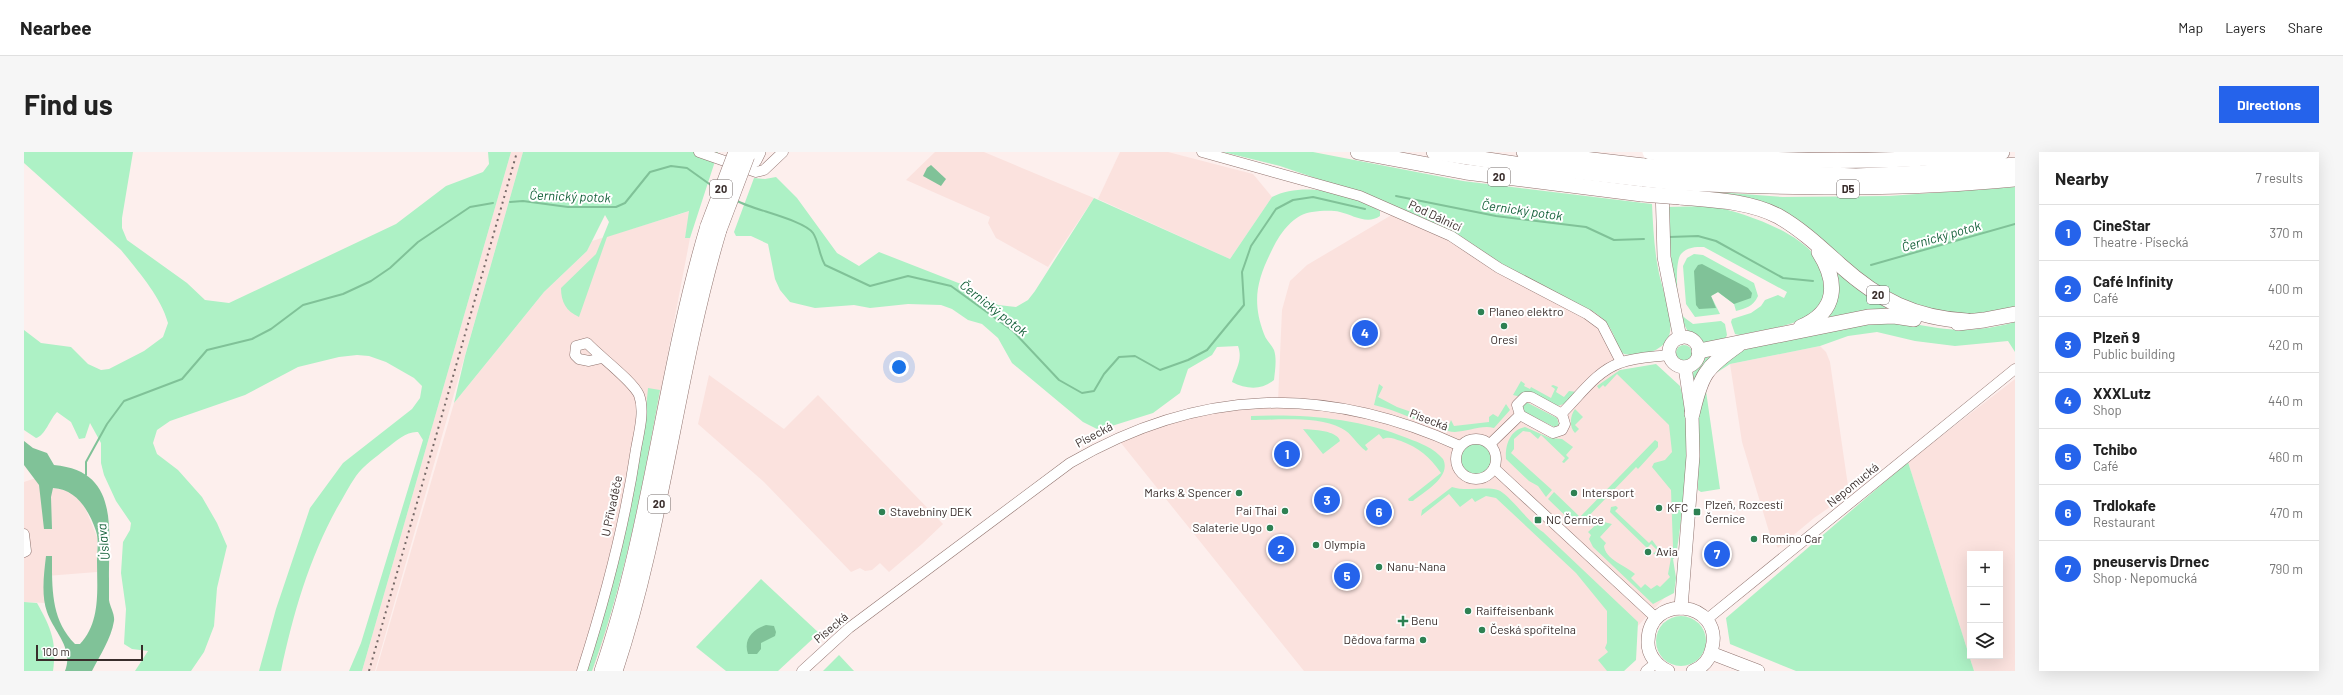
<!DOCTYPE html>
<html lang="en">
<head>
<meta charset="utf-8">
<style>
	:root { --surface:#fff; --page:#f6f6f6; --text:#222; --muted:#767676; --line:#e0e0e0; --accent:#2563eb }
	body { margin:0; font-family:Barlow,sans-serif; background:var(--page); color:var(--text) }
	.controls { position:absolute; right:12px; bottom:12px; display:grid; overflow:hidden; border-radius:0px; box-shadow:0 4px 16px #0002 }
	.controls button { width:36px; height:36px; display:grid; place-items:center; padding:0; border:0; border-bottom:1px solid var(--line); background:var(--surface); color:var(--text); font:20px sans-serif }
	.scale { position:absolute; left:12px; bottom:10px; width:107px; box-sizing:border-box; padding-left:4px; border:2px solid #392d2b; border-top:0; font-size:11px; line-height:14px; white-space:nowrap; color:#392d2b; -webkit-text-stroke:3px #fff; paint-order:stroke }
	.you { position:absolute; left:875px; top:215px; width:14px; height:14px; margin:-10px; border:3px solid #fff; border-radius:50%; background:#1a73e8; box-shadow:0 0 0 6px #1a73e833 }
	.badge { display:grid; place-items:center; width:26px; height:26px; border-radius:50%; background:var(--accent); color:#fff; font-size:13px; font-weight:700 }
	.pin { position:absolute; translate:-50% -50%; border:2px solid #fff; box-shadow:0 1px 4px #0006 }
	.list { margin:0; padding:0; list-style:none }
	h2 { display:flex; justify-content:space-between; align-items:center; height:52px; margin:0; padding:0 16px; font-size:17px }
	h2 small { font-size:13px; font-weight:400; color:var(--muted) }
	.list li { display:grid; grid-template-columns:26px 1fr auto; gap:12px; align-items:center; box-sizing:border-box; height:56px; padding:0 16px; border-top:1px solid var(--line) }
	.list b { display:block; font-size:15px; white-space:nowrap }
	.list p { margin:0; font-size:13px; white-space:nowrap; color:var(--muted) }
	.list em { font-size:13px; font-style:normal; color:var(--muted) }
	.icon { flex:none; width:22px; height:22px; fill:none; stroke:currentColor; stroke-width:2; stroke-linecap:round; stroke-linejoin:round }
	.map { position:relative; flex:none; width:1991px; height:519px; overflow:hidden; border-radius:0px }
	header { display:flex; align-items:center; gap:24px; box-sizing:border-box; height:56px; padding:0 20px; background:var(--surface); border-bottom:1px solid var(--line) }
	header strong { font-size:19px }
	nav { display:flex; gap:22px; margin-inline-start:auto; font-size:14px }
	.intro { display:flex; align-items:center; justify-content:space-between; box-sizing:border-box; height:96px; padding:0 24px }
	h1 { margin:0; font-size:28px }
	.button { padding:10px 18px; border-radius:0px; background:var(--accent); color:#fff; font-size:14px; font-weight:700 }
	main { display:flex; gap:24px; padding:0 24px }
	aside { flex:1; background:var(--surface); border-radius:0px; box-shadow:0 4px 16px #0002 }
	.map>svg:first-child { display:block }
	.built { fill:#fbe2de; fill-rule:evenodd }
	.green { fill:#adf1c5 }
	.water { fill:#80c298 }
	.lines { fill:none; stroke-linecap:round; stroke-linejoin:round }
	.stream { stroke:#80c298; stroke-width:2 }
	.minor-casing { stroke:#90736e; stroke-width:11 }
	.major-casing { stroke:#90736e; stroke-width:14 }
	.highway-casing { stroke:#90736e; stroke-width:16 }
	.minor { stroke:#fff; stroke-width:10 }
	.major { stroke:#fff; stroke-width:13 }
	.highway { stroke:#fff; stroke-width:15 }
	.rail { stroke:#766967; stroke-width:2; stroke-dasharray:2 4; stroke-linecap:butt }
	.highway-bridge-casing { stroke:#90736e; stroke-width:16; stroke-linecap:butt }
	.highway-bridge { stroke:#fff; stroke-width:15 }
	.poi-dot { fill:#2e8153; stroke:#fff; stroke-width:1.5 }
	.labels { text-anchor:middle; stroke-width:4; stroke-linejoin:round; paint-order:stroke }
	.shield { fill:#fff; stroke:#746c6b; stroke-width:1 }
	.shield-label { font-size:11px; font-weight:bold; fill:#392d2b }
	.street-label { font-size:12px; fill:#392d2b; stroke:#fff }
	.poi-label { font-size:12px; fill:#392d2b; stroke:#fff; text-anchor:start }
	.water-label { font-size:13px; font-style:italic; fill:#15613a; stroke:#fff }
</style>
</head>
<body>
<header>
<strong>Nearbee</strong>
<nav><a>Map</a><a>Layers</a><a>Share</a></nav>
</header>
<div class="intro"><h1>Find us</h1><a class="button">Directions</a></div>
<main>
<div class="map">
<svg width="1991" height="519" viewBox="0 0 1991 519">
	<rect width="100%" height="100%" fill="#fdefed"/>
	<g class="built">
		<path d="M487,0H499L351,519H338Z"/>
		<path d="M911,0H960L1070,46L1024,115L972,86L964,71L966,65L882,28Z"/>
		<path d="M1096,0H1144L1229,22L1248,45L1206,107L1074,47Z"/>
		<path d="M1376,58L1433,82L1481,115L1570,160L1580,167L1589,181L1596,218L1652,273L1648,438L1593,496V519H1280L1093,286L1121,274L1254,249L1258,158L1266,129L1283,113Z"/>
		<path d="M666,59L661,86H666L619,331L581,485L568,519H352L430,251L520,140L563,99L568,89Z"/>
		<path d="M1796,194L1802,200L1806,210L1824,334L1832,337L1790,366L1754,396L1746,383L1718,290L1706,212Z"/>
		<path d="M685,223L760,277L794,243L919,372L898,392L865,420L856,411L848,418L841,419L836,416L827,420L740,330L674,272Z"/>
		<path d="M1991,227V519H1950L1884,310ZM1946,402H1976V504H1946Z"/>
		<path d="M12,326L29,336L44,339L49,342L60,353L73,385V420L22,424L21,451L0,450V330Z"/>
	</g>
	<g class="green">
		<path d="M0,0H109L98,66V76L103,88L163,131L181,148L205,151L372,72L422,34L459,20L465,12L464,0H487L338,519H325L337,491L399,288L394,280C383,279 372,289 363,296C352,305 340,313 332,324C325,334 319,346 313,356C285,407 269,462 257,519H235L252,457L286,356L319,311L388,257L396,246L398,234L390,226L362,210L345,204L333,203L315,205L274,215L221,243L146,269L133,278L129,291L133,302L154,318L178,345L193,371L203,394L193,436L190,474L180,500L167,519H111L124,499L108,497L100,492L102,457L97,421L99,390L106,378L107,371L92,349L80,323L77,311V291L66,271L61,286L55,287L47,270L33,260C26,267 21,284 12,286L0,278V178L17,191L47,195L64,212L77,218L85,217L120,199L139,185L144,171C137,145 114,119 97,98L0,11Z"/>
		<path d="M499,0H694L666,86H661L665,59L583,85L555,165C542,159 537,150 537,136L572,102L585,70L581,63L563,99L520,140L430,251L441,204Z"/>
		<path d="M1199,0H1289L1439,29L1628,52C1629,73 1630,95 1634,116C1637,136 1649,160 1646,180C1643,199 1616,206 1600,202C1591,196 1593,188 1588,180C1584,171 1578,166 1570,160L1481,114L1433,82L1344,44L1256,14Z"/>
		<path d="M752,25L773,46L813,101L835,114L855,100L937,132L974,153L992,155L1004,148L1011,139L1070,46L1206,107L1248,45C1280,29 1327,41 1356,59V64C1343,73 1329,63 1316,60C1307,58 1297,59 1288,60C1272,62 1260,76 1252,90C1235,123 1226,145 1240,182C1242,188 1247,192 1250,198C1253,207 1251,219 1250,228C1237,239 1222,237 1208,230C1212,216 1219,208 1214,194L1193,195L1188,203L1164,217L1156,241L1129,261L1075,278L1059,270L988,211L974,186L958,172L944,168L928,157L917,153L884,152L846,156L830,153L791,156L766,150L756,138L751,127L744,92L727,84H712L710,80L730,26L741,27Z"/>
		<path d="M1991,35V155L1965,161L1940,162L1903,158L1853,136L1783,77L1665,38L1759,45L1865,44Z"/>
		<path d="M1689,54C1722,62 1783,81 1798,115C1800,120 1800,128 1801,133C1803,146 1794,159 1783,165C1762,176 1737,178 1715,183L1711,182L1707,170L1708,167L1727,161L1737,154L1741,148L1754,143L1760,146L1763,140L1680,95C1671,95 1663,95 1657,102C1650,110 1653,156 1659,164C1661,167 1666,169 1669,172L1697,169L1701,172L1703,183L1701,187C1694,188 1684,192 1676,190C1647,181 1644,82 1642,55Z"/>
		<path d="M1670,102L1679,103L1730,131L1734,144C1729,155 1722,156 1712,159L1710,152L1694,140L1687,144L1696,162L1671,165L1662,152L1659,114L1663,106Z"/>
		<path d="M1812,117L1865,156L1801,167C1814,148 1818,141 1812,117Z"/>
		<path d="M1853,167C1874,168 1893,173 1914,176C1940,180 1967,177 1991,170V200L1984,189L1931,194L1891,189L1853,180L1824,184L1796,194L1706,212L1689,223L1683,230L1682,239L1696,337L1677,340L1674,338L1675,245L1682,224L1693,211L1708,202L1742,191L1780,180Z"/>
		<circle cx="1660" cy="201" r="8"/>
		<path d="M1695,199L1679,213L1669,232C1665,216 1680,204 1695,199Z"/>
		<path d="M1632,212L1656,234C1671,285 1659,353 1652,405L1649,407L1652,426L1650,441L1629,452L1569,395L1565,387L1567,383L1564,380L1576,369L1588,372L1576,385L1582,391L1580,394C1581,407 1602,414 1611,422L1607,426L1617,436L1621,432L1627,437L1633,433L1636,435L1646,425L1644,422L1649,395L1647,338L1628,315L1630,311L1641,308L1648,300L1645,273L1593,222L1581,235L1579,233L1575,237L1573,234L1596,218Z"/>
		<path d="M1497,229L1501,232L1500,234L1506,237L1507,235L1527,246L1531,237L1527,234L1529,233L1534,235L1532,240L1540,245L1545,239L1553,240L1542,251L1534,254L1489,243Z"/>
		<path d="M1355,232L1359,235L1354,245L1373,255L1425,273L1427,268L1430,274L1465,270V265L1469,262L1474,265L1482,252L1486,258L1470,276C1455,272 1438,283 1424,279C1399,272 1375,259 1350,253Z"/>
		<path d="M624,236L636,238C619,333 601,428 568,519H562C589,425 616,333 624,236Z"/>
		<path d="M1502,250L1533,266L1535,273L1530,275L1501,260L1498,256Z"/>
		<path d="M1551,257L1559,265L1551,273L1555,277L1551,281C1545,275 1546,264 1551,257Z"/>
		<path d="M1227,264C1280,262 1333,266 1383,286C1396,291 1410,296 1419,307C1428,325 1400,340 1389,349H1385L1384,347L1417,321C1405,304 1395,296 1377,289C1370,287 1365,284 1359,287L1355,282L1341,293L1344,297L1342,299C1333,293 1328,281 1317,276C1294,264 1253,268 1227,268Z"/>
		<path d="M1501,275L1526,286L1538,287L1549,295L1542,303L1545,306L1540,311L1538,310L1541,306L1517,283L1514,287L1506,280L1499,279L1490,287V297L1487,301L1528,338L1522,345L1514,334L1505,329L1482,307C1481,293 1486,278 1501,275Z"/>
		<path d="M1279,277C1289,278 1313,278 1316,289L1299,302Z"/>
		<path d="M1631,288L1634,290V295L1614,317L1612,315L1556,373H1551L1524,347L1530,340L1556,365Z"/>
		<circle cx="1452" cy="307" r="15"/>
		<path d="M1884,310L1950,519H1772L1706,492L1702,466Z"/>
		<path d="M1428,335C1443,340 1460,334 1474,338C1485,342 1505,371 1519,380L1614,470L1612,508L1600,519H1583L1574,508L1584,500L1581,496L1583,491V459L1552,421L1472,346L1462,344L1451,350L1448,346L1436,355L1425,342L1397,364L1398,358Z"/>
		<path d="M1592,354L1594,356L1591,359L1625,391L1628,388L1637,400L1636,403L1629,402L1633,398L1627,392L1623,396L1586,360L1587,355Z"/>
		<path d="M737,427L795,481L754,519H702L672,495Z"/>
		<path d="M0,450L13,451C27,476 33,490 29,519H0Z"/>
		<circle cx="1657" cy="489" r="25"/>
		<path d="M815,503L830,519H799Z"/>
	</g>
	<g class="water">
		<path d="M907,13L922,27L917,34L899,24L903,16Z"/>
		<path d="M1678,112L1724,136L1728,141L1727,146L1710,152L1694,140L1687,144L1692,156L1675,157L1672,153L1670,119L1674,113Z"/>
		<path d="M0,289L9,296L23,301L30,313C97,319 84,379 85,427C85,434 85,441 85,448C86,455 91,462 90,469C87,487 76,503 68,519H41C50,496 30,480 23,460C17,443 20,421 22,404H28C28,437 27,468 51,492H56C77,470 73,437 73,409C73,400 75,388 72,379C65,358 52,337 29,336L27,345L28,377H20L15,333L0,313Z"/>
		<path d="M742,473L750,474L752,480L751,484L737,491V497L733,502H724C719,487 729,477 742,473Z"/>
	</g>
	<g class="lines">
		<g class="stream">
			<path d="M1372,44L1472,64L1562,75L1590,88L1620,87"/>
			<path d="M713,49C730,58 780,68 789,81C795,90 795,103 801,113L846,134L884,124L927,134L989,179L1035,228L1058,241L1070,239L1080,222L1095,205L1111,204L1136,218L1164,208L1183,198L1220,153L1218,120L1227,94L1252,57L1269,48L1289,45L1341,57"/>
			<path d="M486,50L499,49L544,55H592L601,51L626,20L647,14L663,16L691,36"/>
			<path d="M1645,85L1674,84L1692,89L1759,126L1789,129"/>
			<path d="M1847,113L1991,72"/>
			<path d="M62,323V310L83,272L100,249L158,227L183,198L228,187L247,177L279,153L319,142L347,129L366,116L394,90L446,55L469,51"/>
		</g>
		<g class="minor-casing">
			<g id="minor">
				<path d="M675,0L732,20L740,18L759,0"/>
				<path d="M1178,0L1336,44L1427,84L1475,116L1563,162L1578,173L1597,210"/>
				<path d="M1501,245H1507L1538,262L1541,272L1538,278L1529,281L1496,263L1493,253Z"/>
				<path d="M1537,262C1555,245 1572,219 1596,211C1611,205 1629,205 1645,203"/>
				<circle cx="1452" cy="307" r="20"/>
				<path d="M1466,292L1496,263"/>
				<path d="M1470,316L1632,466"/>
				<path d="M0,382L2,399L0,400"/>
				<path d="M1682,468L1991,217"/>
				<path d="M558,519C581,447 601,372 612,297C615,280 621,259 615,243C609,229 575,204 563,191L552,194L551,203L555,207L565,209L578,206"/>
				<path d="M778,519L825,476L1046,311C1175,236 1300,232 1436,294"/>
				<path d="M1622,519L1632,511"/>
			</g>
		</g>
		<g class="major-casing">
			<g id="major">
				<path d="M1638,34L1640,105L1656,186"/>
				<circle cx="1660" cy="200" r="15"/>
				<path d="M1657,456L1669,304L1668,262L1661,215"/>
				<path d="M1687,501L1734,519"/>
				<path d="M1644,519C1633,514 1624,503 1624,491C1623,439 1700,449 1688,496C1686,507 1679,515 1669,519"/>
			</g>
		</g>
		<g class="highway-casing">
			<g id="highway">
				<path d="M1334,0L1442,20L1618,42"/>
				<path d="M1410,0L1505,14L1619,27"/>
				<path d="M1500,0L1620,14"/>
				<path d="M1659,3C1765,10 1872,12 1978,0"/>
				<path d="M730,8L734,0"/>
				<path d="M1658,17L1832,24L1898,21L1991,13"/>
				<path d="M1657,31C1769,36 1879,38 1991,27"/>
				<path d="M1656,45C1690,48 1724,49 1754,64C1777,77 1796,95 1816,113C1855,148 1890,166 1943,169"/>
				<path d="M1934,171L1960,168L1991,162"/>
				<path d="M1777,175C1814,159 1814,130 1795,100"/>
				<path d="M1675,199L1844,165L1870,164L1890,167"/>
				<path d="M1668,262C1677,223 1681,216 1714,193"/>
				<path d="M578,519C628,374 640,221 684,74"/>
				<path d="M591,519C639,375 652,223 695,78"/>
			</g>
		</g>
		<use href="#minor" class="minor"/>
		<use href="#major" class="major"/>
		<use href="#highway" class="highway"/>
		<path class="rail" d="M345,519L493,0"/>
		<g class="highway-bridge-casing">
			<g id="highway-bridge">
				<path d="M1626,0L1659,3"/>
				<path d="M1620,14L1658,17"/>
				<path d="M1619,27L1657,31"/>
				<path d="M1618,42L1656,45"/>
				<path d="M684,74L712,0"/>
				<path d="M695,78L723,4"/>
			</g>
		</g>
		<use href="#highway-bridge" class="highway-bridge"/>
	</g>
	<g class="poi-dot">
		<circle cx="1457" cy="160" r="4"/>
		<circle cx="1480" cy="174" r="4"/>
		<circle cx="1215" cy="341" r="4"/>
		<circle cx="1550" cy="341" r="4"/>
		<circle cx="1635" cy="356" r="4"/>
		<circle cx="1261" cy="359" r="4"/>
		<circle cx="858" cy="360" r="4"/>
		<rect x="1669" y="356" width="8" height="8" rx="2"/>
		<rect x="1510" y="364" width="8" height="8" rx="2"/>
		<circle cx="1246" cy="376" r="4"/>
		<circle cx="1730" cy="387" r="4"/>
		<circle cx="1292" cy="393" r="4"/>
		<circle cx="1624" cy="400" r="4"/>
		<circle cx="1355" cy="415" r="4"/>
		<circle cx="1444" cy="459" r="4"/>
		<path d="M1377 463h4v4h4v4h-4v4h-4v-4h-4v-4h4z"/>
		<circle cx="1458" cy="478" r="4"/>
		<circle cx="1399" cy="488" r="4"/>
	</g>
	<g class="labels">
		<g class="shield">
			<rect x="1464" y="16" width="22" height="18" rx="3"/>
			<rect x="686" y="28" width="22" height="18" rx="3"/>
			<rect x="1813" y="28" width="22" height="18" rx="3"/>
			<rect x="1843" y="134" width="22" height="18" rx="3"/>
			<rect x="624" y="343" width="22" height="18" rx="3"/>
		</g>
		<g class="shield-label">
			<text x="1475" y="29">20</text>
			<text x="697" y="41">20</text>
			<text x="1824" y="41">D5</text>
			<text x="1854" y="147">20</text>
			<text x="635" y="356">20</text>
		</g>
		<g class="street-label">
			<text transform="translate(1411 64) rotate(25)" y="4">Pod Dálnicí</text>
			<text transform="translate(1405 268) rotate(21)" y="4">Písecká</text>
			<text transform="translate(1070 283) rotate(-28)" y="4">Písecká</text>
			<text transform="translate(1829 333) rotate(-39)" y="4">Nepomucká</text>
			<text transform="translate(588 354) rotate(-78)" y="4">U Přivaděče</text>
			<text transform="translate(807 476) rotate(-40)" y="4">Písecká</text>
		</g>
		<g class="poi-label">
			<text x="1465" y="164">Planeo elektro</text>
			<text x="1480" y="192" text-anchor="middle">Oresi</text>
			<text x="1207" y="345" text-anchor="end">Marks &amp; Spencer</text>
			<text x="1558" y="345">Intersport</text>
			<text x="1681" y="357">Plzeň, Rozcestí<tspan x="1681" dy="14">Černice</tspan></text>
			<text x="1643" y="360">KFC</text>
			<text x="1253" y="363" text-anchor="end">Pai Thai</text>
			<text x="866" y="364">Stavebniny DEK</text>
			<text x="1522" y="372">NC Černice</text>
			<text x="1238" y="380" text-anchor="end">Salaterie Ugo</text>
			<text x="1738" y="391">Romino Car</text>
			<text x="1300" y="397">Olympia</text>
			<text x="1632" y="404">Avia</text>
			<text x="1363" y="419">Nanu-Nana</text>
			<text x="1452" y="463">Raiffeisenbank</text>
			<text x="1387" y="473">Benu</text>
			<text x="1466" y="482">Česká spořitelna</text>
			<text x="1391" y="492" text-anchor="end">Dědova farma</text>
		</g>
		<g class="water-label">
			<text transform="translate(546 44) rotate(2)" y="5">Černický potok</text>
			<text transform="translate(1498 58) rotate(8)" y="5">Černický potok</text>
			<text transform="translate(1917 84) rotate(-16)" y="5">Černický potok</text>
			<text transform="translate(970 156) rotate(38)" y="5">Černický potok</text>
			<text transform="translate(79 390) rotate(-96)" y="5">Úslava</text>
		</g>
	</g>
</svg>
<div class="controls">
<button>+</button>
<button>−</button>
<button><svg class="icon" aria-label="layers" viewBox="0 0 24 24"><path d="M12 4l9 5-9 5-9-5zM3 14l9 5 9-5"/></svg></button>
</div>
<div class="scale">100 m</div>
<div class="you"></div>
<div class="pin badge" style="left:1263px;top:302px">1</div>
<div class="pin badge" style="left:1257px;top:397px">2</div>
<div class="pin badge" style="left:1303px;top:348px">3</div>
<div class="pin badge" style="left:1341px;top:181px">4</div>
<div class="pin badge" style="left:1323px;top:424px">5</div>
<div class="pin badge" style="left:1355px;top:360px">6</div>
<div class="pin badge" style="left:1693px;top:402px">7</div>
</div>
<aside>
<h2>Nearby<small>7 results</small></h2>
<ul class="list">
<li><span class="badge">1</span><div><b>CineStar</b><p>Theatre · Písecká</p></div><em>370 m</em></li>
<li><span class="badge">2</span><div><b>Café Infinity</b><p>Café</p></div><em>400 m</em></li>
<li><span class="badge">3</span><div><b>Plzeň 9</b><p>Public building</p></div><em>420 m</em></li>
<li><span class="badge">4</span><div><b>XXXLutz</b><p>Shop</p></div><em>440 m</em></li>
<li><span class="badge">5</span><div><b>Tchibo</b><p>Café</p></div><em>460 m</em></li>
<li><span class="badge">6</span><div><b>Trdlokafe</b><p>Restaurant</p></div><em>470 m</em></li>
<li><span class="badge">7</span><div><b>pneuservis Drnec</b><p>Shop · Nepomucká</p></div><em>790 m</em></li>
</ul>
</aside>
</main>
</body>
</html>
